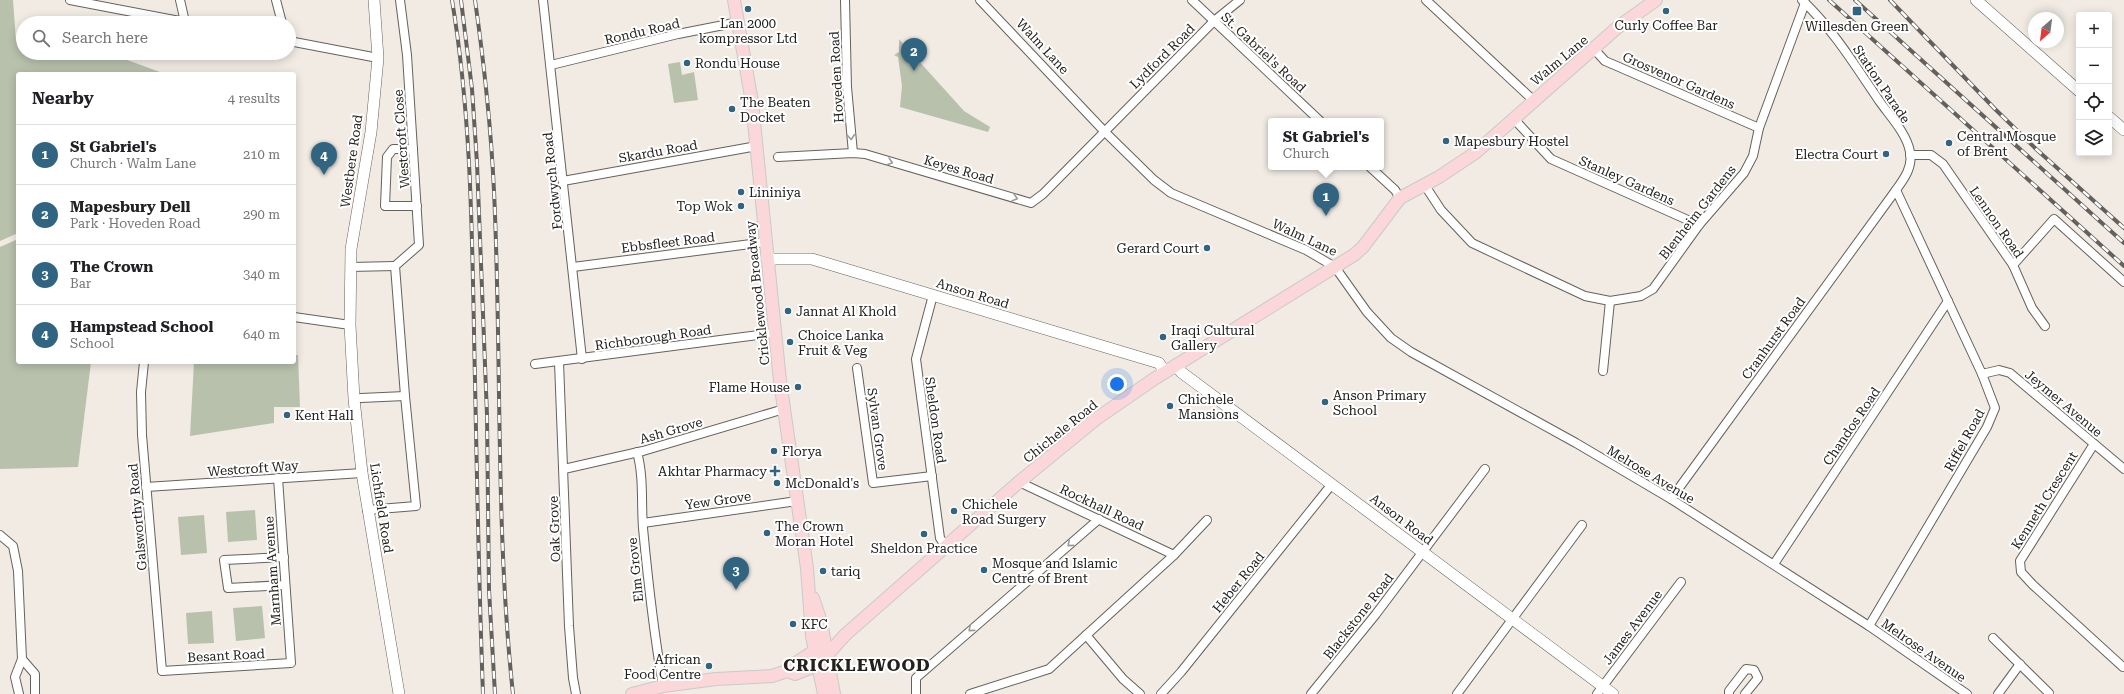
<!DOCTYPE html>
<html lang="en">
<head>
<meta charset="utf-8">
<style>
	:root { --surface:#fff; --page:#f2f2f2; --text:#202124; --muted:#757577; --line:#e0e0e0; --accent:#316481 }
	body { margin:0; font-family:"Roboto Serif",serif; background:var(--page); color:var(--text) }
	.controls { position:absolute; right:12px; top:12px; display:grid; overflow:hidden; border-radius:4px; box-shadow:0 2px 10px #0003 }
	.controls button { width:36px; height:36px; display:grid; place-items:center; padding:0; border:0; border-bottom:1px solid var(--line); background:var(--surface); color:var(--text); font:20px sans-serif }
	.compass { position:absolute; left:2028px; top:12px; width:36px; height:36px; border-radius:50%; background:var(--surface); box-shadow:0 2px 10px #0003; rotate:208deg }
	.you { position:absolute; left:1117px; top:384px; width:14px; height:14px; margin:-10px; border:3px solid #fff; border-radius:50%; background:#1a73e8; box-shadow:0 0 0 6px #1a73e833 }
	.badge { display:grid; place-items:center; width:26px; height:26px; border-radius:50%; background:var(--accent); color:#fff; font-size:13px; font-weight:700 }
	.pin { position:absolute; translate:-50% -33px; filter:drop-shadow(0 1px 2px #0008) }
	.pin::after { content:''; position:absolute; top:21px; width:14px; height:12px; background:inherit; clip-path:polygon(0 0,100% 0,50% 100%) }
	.popup { position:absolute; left:1268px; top:118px; width:116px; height:52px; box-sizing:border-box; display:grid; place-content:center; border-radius:4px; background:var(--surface); filter:drop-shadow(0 1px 3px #0005); font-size:13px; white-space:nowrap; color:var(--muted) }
	.popup b { font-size:15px; color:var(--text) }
	.popup::after { content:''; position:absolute; left:50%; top:100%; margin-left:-8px; border:8px solid transparent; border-top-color:var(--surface) }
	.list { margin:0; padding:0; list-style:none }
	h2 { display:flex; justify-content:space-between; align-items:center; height:52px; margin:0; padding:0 16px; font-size:17px }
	h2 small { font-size:13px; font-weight:400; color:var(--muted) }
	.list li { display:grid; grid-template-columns:26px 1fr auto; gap:12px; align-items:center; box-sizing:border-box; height:60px; padding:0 16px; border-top:1px solid var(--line) }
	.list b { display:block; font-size:15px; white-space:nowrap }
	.list p { margin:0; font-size:13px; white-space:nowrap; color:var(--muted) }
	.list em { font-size:13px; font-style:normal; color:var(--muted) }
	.icon { flex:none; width:22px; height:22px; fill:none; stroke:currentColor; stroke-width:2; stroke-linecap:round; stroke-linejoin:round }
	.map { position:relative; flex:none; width:2124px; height:694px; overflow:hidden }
	.search { position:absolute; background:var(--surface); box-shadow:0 2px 10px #0003; left:16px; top:16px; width:280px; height:44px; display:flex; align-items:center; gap:10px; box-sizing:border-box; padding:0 14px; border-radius:22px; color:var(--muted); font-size:15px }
	.panel { position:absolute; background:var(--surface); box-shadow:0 2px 10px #0003; left:16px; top:72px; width:280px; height:292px; border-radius:4px }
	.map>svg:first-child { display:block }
	.green { fill:#b8c1ac }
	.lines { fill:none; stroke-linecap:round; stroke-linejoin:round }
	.street-casing { stroke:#66625b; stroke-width:10 }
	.secondary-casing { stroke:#66625b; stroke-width:12 }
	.primary-casing { stroke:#cacac9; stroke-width:14 }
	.street { stroke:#fff; stroke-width:8 }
	.secondary { stroke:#fff; stroke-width:11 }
	.primary { stroke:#fbd7d9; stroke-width:12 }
	.rail-casing { stroke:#64615d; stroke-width:4 }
	.rail { stroke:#fff; stroke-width:2.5; stroke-dasharray:8; stroke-linecap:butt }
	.oneway { stroke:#9c9b9a }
	.poi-dot { fill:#316481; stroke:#fff; stroke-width:1.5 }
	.labels { text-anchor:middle; stroke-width:4; stroke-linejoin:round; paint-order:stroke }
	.poi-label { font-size:13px; fill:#22211e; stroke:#fff; text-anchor:start }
	.street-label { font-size:13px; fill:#22211e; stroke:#fff }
	.district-label { font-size:17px; font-weight:bold; letter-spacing:1px; fill:#22211e; stroke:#fff }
</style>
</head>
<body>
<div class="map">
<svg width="2124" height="694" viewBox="0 0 2124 694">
	<rect width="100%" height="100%" fill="#f1ebe4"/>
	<g class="green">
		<path d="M0,0H13L16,41L23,42V53H108L160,72L159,74H18V233L0,241Z"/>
		<path d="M899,39L964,111L990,127L988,132L900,107L902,86L898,57L894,55L899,52Z"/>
		<path d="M680,62L682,75L694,72L698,100L674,103L668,64Z"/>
		<path d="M18,239V362H91L78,467L0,469V247Z"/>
		<path d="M294,355H298L300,407H274V423L190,436L194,362H294Z"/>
		<path d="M255,510L257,540L228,542L226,512Z"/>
		<path d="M204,515L207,553L181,555L178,517Z"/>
		<path d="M262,606L265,638L236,641L233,608Z"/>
		<path d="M212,611L214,643L188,644L186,613Z"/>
	</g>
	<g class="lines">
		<g class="street-casing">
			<g id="street">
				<path d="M70,0L190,23"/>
				<path d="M180,0L185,22"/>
				<path d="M276,0L282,23"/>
				<path d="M543,0L582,359"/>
				<path d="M845,0L847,87L853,153"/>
				<path d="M980,0L1104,131L1154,180L1171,193L1306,250L1335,267L1367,312L1391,338L1411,352L1576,443L1671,499L1869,626L1967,694"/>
				<path d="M1192,0L1320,121"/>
				<path d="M1426,0L1533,100"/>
				<path d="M289,41L378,58"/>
				<path d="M1594,49L1605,61L1619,67L1759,128"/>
				<path d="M551,65L678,34L739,22"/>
				<path d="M1514,119L1551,159L1699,225"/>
				<path d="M413,149H393L387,157L385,206H417"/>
				<path d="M1910,155H1931L1943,164L2013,265L2032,308L2045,326"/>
				<path d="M778,157L853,153L865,154L1031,203L1043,194L1214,21L1240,0"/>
				<path d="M1370,167L1395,190L1400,198"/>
				<path d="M563,181L757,146"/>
				<path d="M1424,184L1441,210L1472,243L1585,296L1610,301L1641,296L1653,289L1699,225L1744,173L1753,156L1759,128L1805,3"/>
				<path d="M2013,265L2054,219L2124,282"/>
				<path d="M350,267L395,266"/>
				<path d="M573,267L766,242"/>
				<path d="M933,295L916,359L940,538L946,547"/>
				<path d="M294,317L350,325"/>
				<path d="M144,362L141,392L142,435L162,671L291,663L278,478"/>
				<path d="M559,362L569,626L573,678L576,694"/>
				<path d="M535,364L774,333"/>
				<path d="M857,368L873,483L932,476"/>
				<path d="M1603,371L1610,301"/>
				<path d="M1982,374L1999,370L2010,373L2124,469"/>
				<path d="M361,398L405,396"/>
				<path d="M2094,444L2020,561L2021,572L2033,585L2123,667"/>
				<path d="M637,452C644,477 641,503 643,528C648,581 654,634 663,686"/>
				<path d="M564,469L643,451L784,409"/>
				<path d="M1019,482L1174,555"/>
				<path d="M146,487L362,473"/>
				<path d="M1671,499L1896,190C1904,179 1913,167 1910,152C1907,134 1890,116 1880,102C1856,67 1833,29 1802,0"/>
				<path d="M367,510L416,506L405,396L395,266L419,245L407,55L400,0"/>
				<path d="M643,523L797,501"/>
				<path d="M0,535L13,546L18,571L22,659"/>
				<path d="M284,557L224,560L228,588L285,585"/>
				<path d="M1774,564L1948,301"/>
				<path d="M1869,626L1987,427L1995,408L1982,374L1896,190"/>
				<path d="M1086,635L1123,679L1140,694"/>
				<path d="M1993,638L2049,693"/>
				<path d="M19,694L15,677L22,659L35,674V694"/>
				<path d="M916,694V678L1099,519"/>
				<path d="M970,694L1049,669L1174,555L1207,520"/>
				<path d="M1161,694L1181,672L1332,484"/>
				<path d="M1311,694L1376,614L1485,469"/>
				<path d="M1457,694L1582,525"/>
				<path d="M1597,694L1681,582"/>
				<path d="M1729,694V691L1746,669L1754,670L1758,678L1745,694"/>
				<path d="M1998,694L2020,664"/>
			</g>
		</g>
		<g class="secondary-casing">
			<g id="secondary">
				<path d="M374,0L378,58L371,132L351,249L350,325L354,399L362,473L399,694"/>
				<path d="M1976,0L2079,91"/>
				<path d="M2109,117L2124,130"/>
				<path d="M767,259H812L1159,363L1165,372"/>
				<path d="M1176,365L1181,372L1613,694"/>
			</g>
		</g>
		<g class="primary-casing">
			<g id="primary">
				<path d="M734,0L752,102L780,381L807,568L812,636L824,694"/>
				<path d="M813,598L821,622L834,694"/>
				<path d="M787,671C796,660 810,656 820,646"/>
				<path d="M632,694L663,686L716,679L772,676L787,671L795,674L818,665L845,635L1019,482L1096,419L1154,379L1354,255L1363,247L1400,198L1439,177L1475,153L1618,27L1656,0"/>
			</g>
		</g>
		<use href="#street" class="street"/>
		<use href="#secondary" class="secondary"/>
		<use href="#primary" class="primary"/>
		<g class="rail-casing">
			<g id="rail">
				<path d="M452,0C473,126 472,253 475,380C477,485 479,589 483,694"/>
				<path d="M461,0L472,89L477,163L487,415L489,590L495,694"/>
				<path d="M475,0C484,63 491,127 494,191C502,359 495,527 513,694"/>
				<path d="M1829,0L2124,266"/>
				<path d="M1855,0L2124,243"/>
				<path d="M1890,0L1995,109L2036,149L2124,228"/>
			</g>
		</g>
		<use href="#rail" class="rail"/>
	</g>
	<defs><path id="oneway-chevron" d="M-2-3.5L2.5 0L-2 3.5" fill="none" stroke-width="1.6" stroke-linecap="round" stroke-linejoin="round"/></defs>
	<g class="oneway">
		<use href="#oneway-chevron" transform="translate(851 137) rotate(85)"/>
		<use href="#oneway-chevron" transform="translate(890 162) rotate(16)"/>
		<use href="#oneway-chevron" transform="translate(1015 198) rotate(16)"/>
		<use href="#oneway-chevron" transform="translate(1070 544) rotate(139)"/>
		<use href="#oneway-chevron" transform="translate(971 629) rotate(139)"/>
	</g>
	<g class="poi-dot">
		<circle cx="748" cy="9" r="4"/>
		<circle cx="1666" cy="11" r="4"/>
		<rect x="1852" y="6" width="10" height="10" rx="2"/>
		<circle cx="687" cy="63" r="4"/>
		<circle cx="732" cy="109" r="4"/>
		<circle cx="1446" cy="141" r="4"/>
		<circle cx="1949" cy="143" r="4"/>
		<circle cx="1886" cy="154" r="4"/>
		<circle cx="741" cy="192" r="4"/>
		<circle cx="741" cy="206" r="4"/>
		<circle cx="1207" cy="248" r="4"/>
		<circle cx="788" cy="311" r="4"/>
		<circle cx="1163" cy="337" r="4"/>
		<circle cx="790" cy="342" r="4"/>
		<circle cx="798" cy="387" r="4"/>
		<circle cx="1325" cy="402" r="4"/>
		<circle cx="1170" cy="406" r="4"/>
		<circle cx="287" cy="415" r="4"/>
		<circle cx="774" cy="451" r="4"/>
		<path d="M773 465h4v4h4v4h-4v4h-4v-4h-4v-4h4z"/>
		<circle cx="777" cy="483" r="4"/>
		<circle cx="954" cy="511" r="4"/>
		<circle cx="767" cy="533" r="4"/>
		<circle cx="924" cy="534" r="4"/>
		<circle cx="984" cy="570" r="4"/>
		<circle cx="823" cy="571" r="4"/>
		<circle cx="793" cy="624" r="4"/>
		<circle cx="709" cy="666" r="4"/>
	</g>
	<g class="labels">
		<g class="poi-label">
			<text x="748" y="28" text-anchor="middle">Lan 2000<tspan x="748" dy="15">kompressor Ltd</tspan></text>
			<text x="1666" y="30" text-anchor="middle">Curly Coffee Bar</text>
			<text x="1857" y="31" text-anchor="middle">Willesden Green</text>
			<text x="695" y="68">Rondu House</text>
			<text x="740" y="107">The Beaten<tspan x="740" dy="15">Docket</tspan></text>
			<text x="1957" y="141">Central Mosque<tspan x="1957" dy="15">of Brent</tspan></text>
			<text x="1454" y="146">Mapesbury Hostel</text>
			<text x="1878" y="159" text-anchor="end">Electra Court</text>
			<text x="749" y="197">Lininiya</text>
			<text x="733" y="211" text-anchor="end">Top Wok</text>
			<text x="1199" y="253" text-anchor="end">Gerard Court</text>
			<text x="796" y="316">Jannat Al Khold</text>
			<text x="1171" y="335">Iraqi Cultural<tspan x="1171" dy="15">Gallery</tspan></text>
			<text x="798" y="340">Choice Lanka<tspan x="798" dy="15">Fruit &amp; Veg</tspan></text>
			<text x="790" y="392" text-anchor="end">Flame House</text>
			<text x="1333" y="400">Anson Primary<tspan x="1333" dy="15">School</tspan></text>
			<text x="1178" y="404">Chichele<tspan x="1178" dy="15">Mansions</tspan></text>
			<text x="295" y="420">Kent Hall</text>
			<text x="782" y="456">Florya</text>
			<text x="767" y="476" text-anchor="end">Akhtar Pharmacy</text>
			<text x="785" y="488">McDonald's</text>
			<text x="962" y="509">Chichele<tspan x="962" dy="15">Road Surgery</tspan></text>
			<text x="775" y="531">The Crown<tspan x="775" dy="15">Moran Hotel</tspan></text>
			<text x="924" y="553" text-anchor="middle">Sheldon Practice</text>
			<text x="992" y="568">Mosque and Islamic<tspan x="992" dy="15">Centre of Brent</tspan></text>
			<text x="831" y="576">tariq</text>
			<text x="801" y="629">KFC</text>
			<text x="701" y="664" text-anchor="end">African<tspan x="701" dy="15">Food Centre</tspan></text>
		</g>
		<g class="street-label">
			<text transform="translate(642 31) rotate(-13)" y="5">Rondu Road</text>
			<text transform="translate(1043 46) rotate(47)" y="5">Walm Lane</text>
			<text transform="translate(1264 52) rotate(43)" y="5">St. Gabriel's Road</text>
			<text transform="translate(1162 56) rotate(-45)" y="5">Lydford Road</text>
			<text transform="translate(1559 60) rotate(-40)" y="5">Walm Lane</text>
			<text transform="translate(836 77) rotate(-93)" y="5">Hoveden Road</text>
			<text transform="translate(1679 80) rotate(24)" y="5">Grosvenor Gardens</text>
			<text transform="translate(1882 84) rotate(56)" y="5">Station Parade</text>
			<text transform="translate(401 139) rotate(-94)" y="5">Westcroft Close</text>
			<text transform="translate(658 151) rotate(-10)" y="5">Skardu Road</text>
			<text transform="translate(351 161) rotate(-82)" y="5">Westbere Road</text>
			<text transform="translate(959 169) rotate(16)" y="5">Keyes Road</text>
			<text transform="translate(1627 180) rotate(24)" y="5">Stanley Gardens</text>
			<text transform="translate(552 181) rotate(-96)" y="5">Fordwych Road</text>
			<text transform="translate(1697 212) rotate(-52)" y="5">Blenheim Gardens</text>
			<text transform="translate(1997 222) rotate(55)" y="5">Lennon Road</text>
			<text transform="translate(1305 237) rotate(25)" y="5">Walm Lane</text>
			<text transform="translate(668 242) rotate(-7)" y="5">Ebbsfleet Road</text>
			<text transform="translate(757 293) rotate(-96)" y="5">Cricklewood Broadway</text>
			<text transform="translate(973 293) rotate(17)" y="5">Anson Road</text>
			<text transform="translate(653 337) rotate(-8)" y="5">Richborough Road</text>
			<text transform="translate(1773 338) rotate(-54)" y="5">Cranhurst Road</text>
			<text transform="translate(2064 403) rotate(40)" y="5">Jeymer Avenue</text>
			<text transform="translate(936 420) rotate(82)" y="5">Sheldon Road</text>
			<text transform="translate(1851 426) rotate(-56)" y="5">Chandos Road</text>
			<text transform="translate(878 429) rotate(82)" y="5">Sylvan Grove</text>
			<text transform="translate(671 430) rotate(-16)" y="5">Ash Grove</text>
			<text transform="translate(1060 431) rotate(-39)" y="5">Chichele Road</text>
			<text transform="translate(1964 440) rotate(-61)" y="5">Riffel Road</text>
			<text transform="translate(253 468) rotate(-4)" y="5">Westcroft Way</text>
			<text transform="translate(1651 474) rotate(31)" y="5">Melrose Avenue</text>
			<text transform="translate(718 500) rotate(-8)" y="5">Yew Grove</text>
			<text transform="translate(2044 500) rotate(-58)" y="5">Kenneth Crescent</text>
			<text transform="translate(1102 507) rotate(25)" y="5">Rockhall Road</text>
			<text transform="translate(382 508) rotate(81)" y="5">Lichfield Road</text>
			<text transform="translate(137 517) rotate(-95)" y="5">Galsworthy Road</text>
			<text transform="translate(1402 519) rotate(37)" y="5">Anson Road</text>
			<text transform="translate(554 529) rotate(-92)" y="5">Oak Grove</text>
			<text transform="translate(635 570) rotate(-96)" y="5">Elm Grove</text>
			<text transform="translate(272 571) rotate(-94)" y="5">Marnham Avenue</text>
			<text transform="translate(1238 582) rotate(-51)" y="5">Heber Road</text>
			<text transform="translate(1358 616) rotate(-52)" y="5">Blackstone Road</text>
			<text transform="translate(1632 627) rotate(-53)" y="5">James Avenue</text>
			<text transform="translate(1924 650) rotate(35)" y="5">Melrose Avenue</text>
			<text transform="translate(226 655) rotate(-3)" y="5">Besant Road</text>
		</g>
		<g class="district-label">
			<text x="857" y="671">CRICKLEWOOD</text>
		</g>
	</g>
</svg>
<div class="controls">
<button>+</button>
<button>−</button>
<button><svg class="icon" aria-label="locate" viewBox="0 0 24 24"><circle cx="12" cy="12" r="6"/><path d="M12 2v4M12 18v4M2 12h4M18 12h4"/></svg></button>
<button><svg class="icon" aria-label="layers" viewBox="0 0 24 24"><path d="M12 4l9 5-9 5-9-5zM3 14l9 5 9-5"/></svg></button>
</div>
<svg class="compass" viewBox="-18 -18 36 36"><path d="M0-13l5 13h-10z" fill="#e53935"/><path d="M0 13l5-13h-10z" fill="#757577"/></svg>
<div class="you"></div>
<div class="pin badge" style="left:1326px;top:216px">1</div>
<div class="popup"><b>St Gabriel's</b>Church</div>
<div class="pin badge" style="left:914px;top:71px">2</div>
<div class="pin badge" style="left:736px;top:590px">3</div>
<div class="pin badge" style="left:324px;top:175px">4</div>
<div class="search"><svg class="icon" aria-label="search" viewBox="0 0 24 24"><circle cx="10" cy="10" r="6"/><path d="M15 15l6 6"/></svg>Search here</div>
<section class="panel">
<h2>Nearby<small>4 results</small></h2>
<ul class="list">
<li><span class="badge">1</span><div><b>St Gabriel's</b><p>Church · Walm Lane</p></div><em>210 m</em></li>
<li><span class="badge">2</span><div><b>Mapesbury Dell</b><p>Park · Hoveden Road</p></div><em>290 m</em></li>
<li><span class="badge">3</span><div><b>The Crown</b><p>Bar</p></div><em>340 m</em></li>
<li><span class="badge">4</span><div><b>Hampstead School</b><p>School</p></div><em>640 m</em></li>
</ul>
</section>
</div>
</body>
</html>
